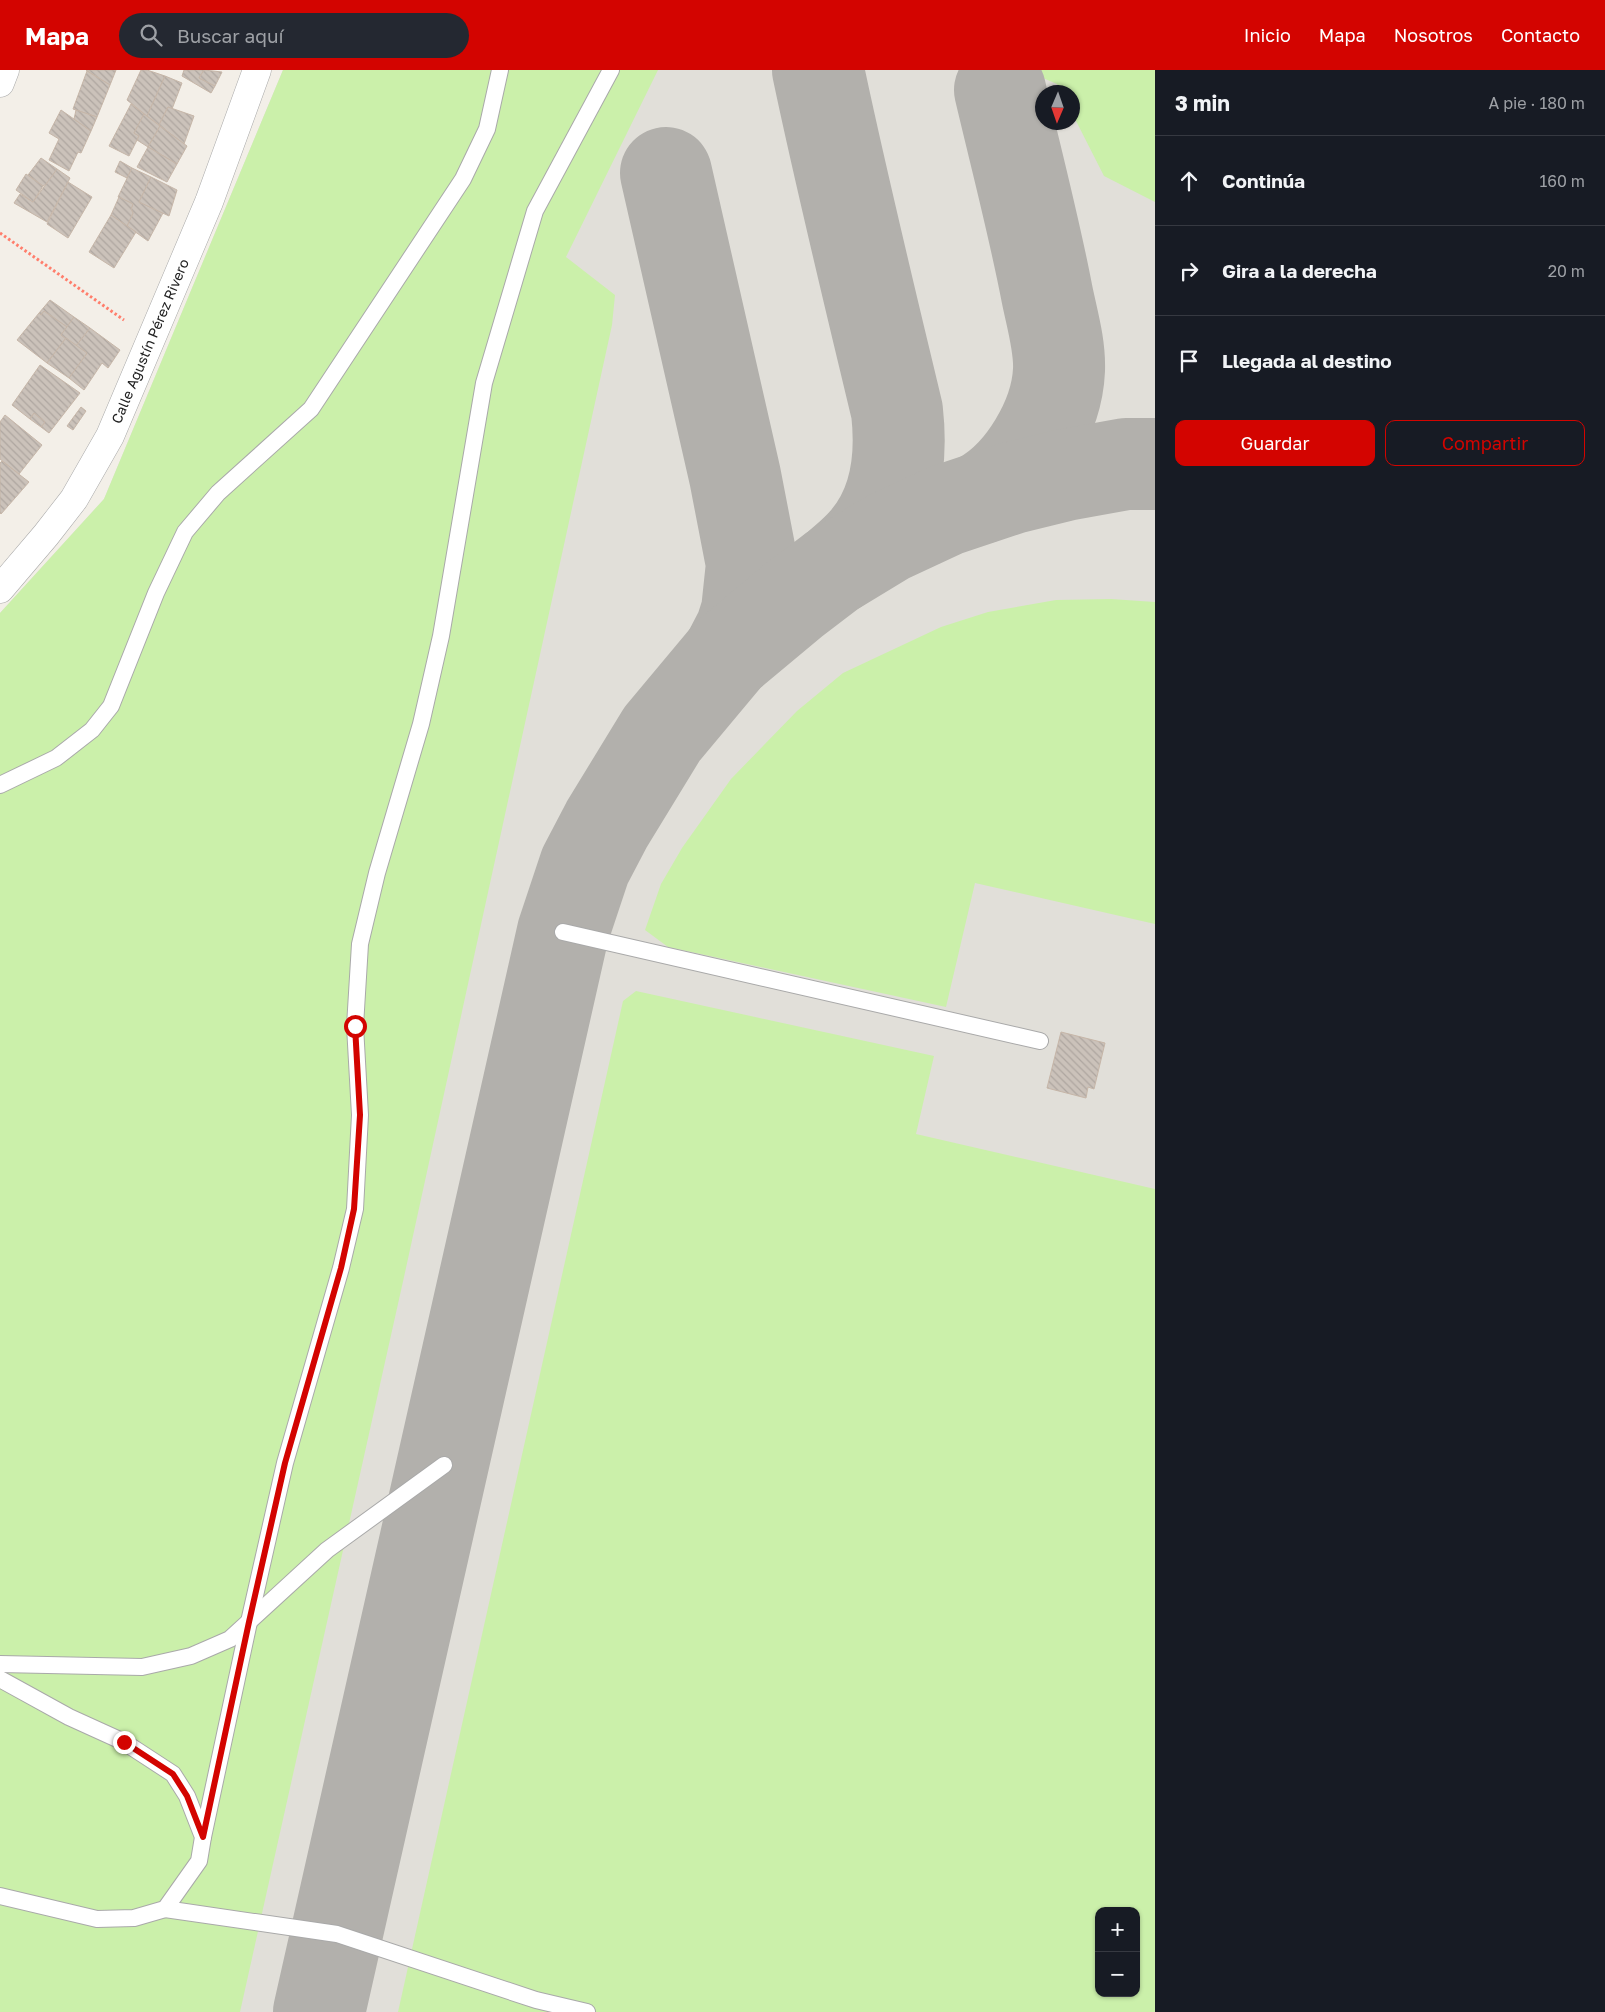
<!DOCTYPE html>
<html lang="es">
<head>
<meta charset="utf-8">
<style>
	:root { --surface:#171b24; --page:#242831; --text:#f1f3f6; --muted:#9ea1a6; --line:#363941; --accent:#d30400 }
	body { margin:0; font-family:"Golos Text",sans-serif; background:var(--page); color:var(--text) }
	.controls { position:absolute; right:15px; bottom:15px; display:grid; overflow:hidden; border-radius:10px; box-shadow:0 1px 4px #0004 }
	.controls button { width:45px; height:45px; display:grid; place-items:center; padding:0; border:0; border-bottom:1px solid var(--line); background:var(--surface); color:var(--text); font:25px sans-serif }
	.compass { position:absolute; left:1035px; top:15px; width:45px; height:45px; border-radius:50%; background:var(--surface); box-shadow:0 1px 4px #0004; rotate:182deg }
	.stop { position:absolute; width:15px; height:15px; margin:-11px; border:4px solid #d30400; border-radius:50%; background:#fff }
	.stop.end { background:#d30400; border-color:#fff; box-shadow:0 1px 5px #0008 }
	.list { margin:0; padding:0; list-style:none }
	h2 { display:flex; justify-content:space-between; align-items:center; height:65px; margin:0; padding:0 20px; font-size:21px }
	h2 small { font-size:16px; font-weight:400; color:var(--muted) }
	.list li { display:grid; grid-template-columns:32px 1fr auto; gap:15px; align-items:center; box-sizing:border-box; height:90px; padding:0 20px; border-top:1px solid var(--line) }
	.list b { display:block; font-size:19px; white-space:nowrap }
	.list em { font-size:16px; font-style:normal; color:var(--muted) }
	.actions { display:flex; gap:10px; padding:15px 20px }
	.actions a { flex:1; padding:11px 0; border:1px solid var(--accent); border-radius:10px; text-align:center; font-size:18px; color:var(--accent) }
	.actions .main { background:var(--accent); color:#fff }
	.icon { flex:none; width:28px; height:28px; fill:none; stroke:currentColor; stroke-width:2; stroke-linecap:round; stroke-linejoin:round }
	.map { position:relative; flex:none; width:1155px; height:1942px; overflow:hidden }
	header { display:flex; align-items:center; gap:30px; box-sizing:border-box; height:70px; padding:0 25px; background:var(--accent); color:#fff }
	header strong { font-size:24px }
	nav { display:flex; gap:28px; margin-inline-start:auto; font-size:18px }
	.search { width:350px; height:45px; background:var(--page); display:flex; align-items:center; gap:12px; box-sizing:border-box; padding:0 18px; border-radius:28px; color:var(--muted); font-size:19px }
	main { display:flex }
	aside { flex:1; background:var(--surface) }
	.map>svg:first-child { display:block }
	.airport { fill:#e1dfd9; fill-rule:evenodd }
	.grass { fill:#cbf0aa; fill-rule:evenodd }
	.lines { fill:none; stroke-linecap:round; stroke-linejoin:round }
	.taxiway { stroke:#b2b0ac; stroke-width:92 }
	.building { fill:url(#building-back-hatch); stroke:#c6b6a8 }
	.lane-casing { stroke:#a9a9a9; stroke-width:18 }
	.street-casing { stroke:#a9a9a9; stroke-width:29 }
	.path { stroke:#ff7e6c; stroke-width:3; stroke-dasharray:2.5 2.5; stroke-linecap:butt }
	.lane { stroke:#fff; stroke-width:16 }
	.street { stroke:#fff; stroke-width:28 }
	.route { stroke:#d30400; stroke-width:6 }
	.labels { text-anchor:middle; stroke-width:4.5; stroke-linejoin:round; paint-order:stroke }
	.street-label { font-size:14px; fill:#222; stroke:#fff }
</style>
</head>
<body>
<header>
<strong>Mapa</strong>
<div class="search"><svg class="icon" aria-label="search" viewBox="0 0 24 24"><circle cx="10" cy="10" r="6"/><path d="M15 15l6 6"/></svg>Buscar aquí</div>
<nav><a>Inicio</a><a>Mapa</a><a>Nosotros</a><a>Contacto</a></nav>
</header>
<main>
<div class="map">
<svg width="1155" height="1942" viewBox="0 0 1155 1942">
	<defs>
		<pattern id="building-back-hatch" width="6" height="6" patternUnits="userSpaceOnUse" patternTransform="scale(1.25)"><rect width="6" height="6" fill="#cbc2ba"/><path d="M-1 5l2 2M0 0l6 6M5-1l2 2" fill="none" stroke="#aea6a0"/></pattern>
	</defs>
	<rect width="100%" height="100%" fill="#f3efe8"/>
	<path class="airport" d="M283,0H1155V1942H0V543L104,429ZM1042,22H1072V52H1042ZM1099,1841H1136V1923H1099Z"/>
	<g class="grass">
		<path d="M283,0H658L566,187L615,225L612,255L404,1207L240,1942H0V543L104,429Z"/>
		<path d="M1024,0H1155V132L1104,106L1073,45L1072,22H1061L1057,14Z"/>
		<path d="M1111,529L1155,532V854L975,813L946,937L668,877L645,860L661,814L682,778L731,709L797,641L843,603L941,557L988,542L1056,530Z"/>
		<path d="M636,921L934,986L916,1064L1155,1119V1942H398L623,931ZM1099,1841H1136V1923H1099Z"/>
	</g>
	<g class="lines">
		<g class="taxiway">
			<path d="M818,0C842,114 870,228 897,341C902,386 897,434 866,470C857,481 846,490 835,499"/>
			<path d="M666,103L735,406L752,494L747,541L741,560L728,585"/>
			<path d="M981,428C1023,405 1057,347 1059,300C1060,275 1052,249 1047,224C1034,156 1016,88 1000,20"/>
			<path d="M319,1942L563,862L585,796L607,754L662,664L728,585L794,530L832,501L888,467L946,440L1012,418L1065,405L1126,394H1155"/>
		</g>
	</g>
	<g class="building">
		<path d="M86,0H116L110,15Z"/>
		<path d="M141,0H147L165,6L147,46L127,30Z"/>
		<path d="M184,0H204L199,8L215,16L211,23L182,6Z"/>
		<path d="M204,0L222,2L215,16L199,8Z"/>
		<path d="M87,1L110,15L97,47L73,39Z"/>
		<path d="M165,6L182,13L172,39L168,37L159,55L147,46Z"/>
		<path d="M131,34L144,44L134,63L139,66L129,86L109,76Z"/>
		<path d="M168,37L194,46L184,74L159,55Z"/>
		<path d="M61,40L91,61L81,83L78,82L69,101L49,90L59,69L49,63Z"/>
		<path d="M76,40L97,47L91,61L74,49Z"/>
		<path d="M144,44L160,56L148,77L137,70L139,66L134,63Z"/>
		<path d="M160,56L187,76L177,94L148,77Z"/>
		<path d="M148,77L177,94L167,112L137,97Z"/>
		<path d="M41,88L57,99L49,112L43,116L28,105Z"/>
		<path d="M120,91L132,98L127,108L115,102Z"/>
		<path d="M132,98L151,107L139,132L163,143L148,171L127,156L133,143L131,139L133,134L118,127Z"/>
		<path d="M57,99L70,108L47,152L14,133L20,124L33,132Z"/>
		<path d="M26,104L43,116L33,132L16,120Z"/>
		<path d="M151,107L177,120L169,146L139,132Z"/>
		<path d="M68,112L92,127L68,168L47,154Z"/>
		<path d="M119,127L133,134L131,139L133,143L127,156L111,145Z"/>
		<path d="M111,145L136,162L114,198L89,182Z"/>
		<path d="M50,230L74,247L67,257L44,241L41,245L39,243Z"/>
		<path d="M44,241L67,257L61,265L66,268L47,293L17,270L39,243L41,245Z"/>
		<path d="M74,247L90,258L76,276L61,265Z"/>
		<path d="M90,258L120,280L108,298L102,293L84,320L69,308L87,283L76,276Z"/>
		<path d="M66,268L87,283L69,308L47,293Z"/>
		<path d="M40,295L80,323L49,363L41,357L45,352L34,343L30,349L12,335Z"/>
		<path d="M81,337L86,341L73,360L67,356Z"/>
		<path d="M34,343L45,352L41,357L30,349Z"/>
		<path d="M5,345L42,375L19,404L0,389V352Z"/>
		<path d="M2,391L29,412L1,444L0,443V393Z"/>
		<path d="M1061,962L1105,973L1094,1019L1088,1017L1086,1028L1047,1018Z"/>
	</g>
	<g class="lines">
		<g class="lane-casing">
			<g id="lane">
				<path d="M0,715L56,688L92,660L111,636L156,523L185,462L218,423L311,339L463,109L487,59L500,0"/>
				<path d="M563,862L1040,971"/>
				<path d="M0,1594L142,1597L191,1586L230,1569L327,1480L444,1395"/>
				<path d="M0,1609L69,1647L124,1672L173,1704L187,1726L203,1767L199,1791L165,1839L134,1848L97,1849L0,1826"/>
				<path d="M203,1767L249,1552L285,1393L341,1198L355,1139L360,1045L355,956L360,874L377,803L421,654L441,566L484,313L535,141L611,0"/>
				<path d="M165,1839L337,1864L536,1930L587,1942"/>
			</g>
		</g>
		<g class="street-casing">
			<g id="street">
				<path d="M0,13L5,0"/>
				<path id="s1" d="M0,519L46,465L74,429L110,366L209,132L257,0"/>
			</g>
		</g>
		<path class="path" d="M0,163L124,250"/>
		<use href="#lane" class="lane"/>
		<use href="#street" class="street"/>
	</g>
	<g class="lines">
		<path class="route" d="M124,1672L173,1704L187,1726L203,1767L249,1552L285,1393L341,1198L354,1139L360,1045L355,956"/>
	</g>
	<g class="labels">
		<g class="street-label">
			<text dy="5" stroke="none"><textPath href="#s1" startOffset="292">Calle Agustín Pérez Rivero</textPath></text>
		</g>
	</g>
</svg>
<div class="controls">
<button>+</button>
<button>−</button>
</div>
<svg class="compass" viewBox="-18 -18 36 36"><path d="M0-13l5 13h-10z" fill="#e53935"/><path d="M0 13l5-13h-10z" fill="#9ea1a6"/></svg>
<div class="stop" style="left:355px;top:956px"></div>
<div class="stop end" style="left:124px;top:1672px"></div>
</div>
<aside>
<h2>3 min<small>A pie · 180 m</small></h2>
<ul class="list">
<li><svg class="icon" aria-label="ahead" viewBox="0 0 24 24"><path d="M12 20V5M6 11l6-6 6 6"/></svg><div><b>Continúa</b></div><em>160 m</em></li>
<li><svg class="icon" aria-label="right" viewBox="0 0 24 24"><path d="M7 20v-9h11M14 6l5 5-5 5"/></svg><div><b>Gira a la derecha</b></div><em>20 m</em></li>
<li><svg class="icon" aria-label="arrive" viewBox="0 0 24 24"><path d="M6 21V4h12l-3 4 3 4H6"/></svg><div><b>Llegada al destino</b></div></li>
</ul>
<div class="actions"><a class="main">Guardar</a><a>Compartir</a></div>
</aside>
</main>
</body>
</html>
